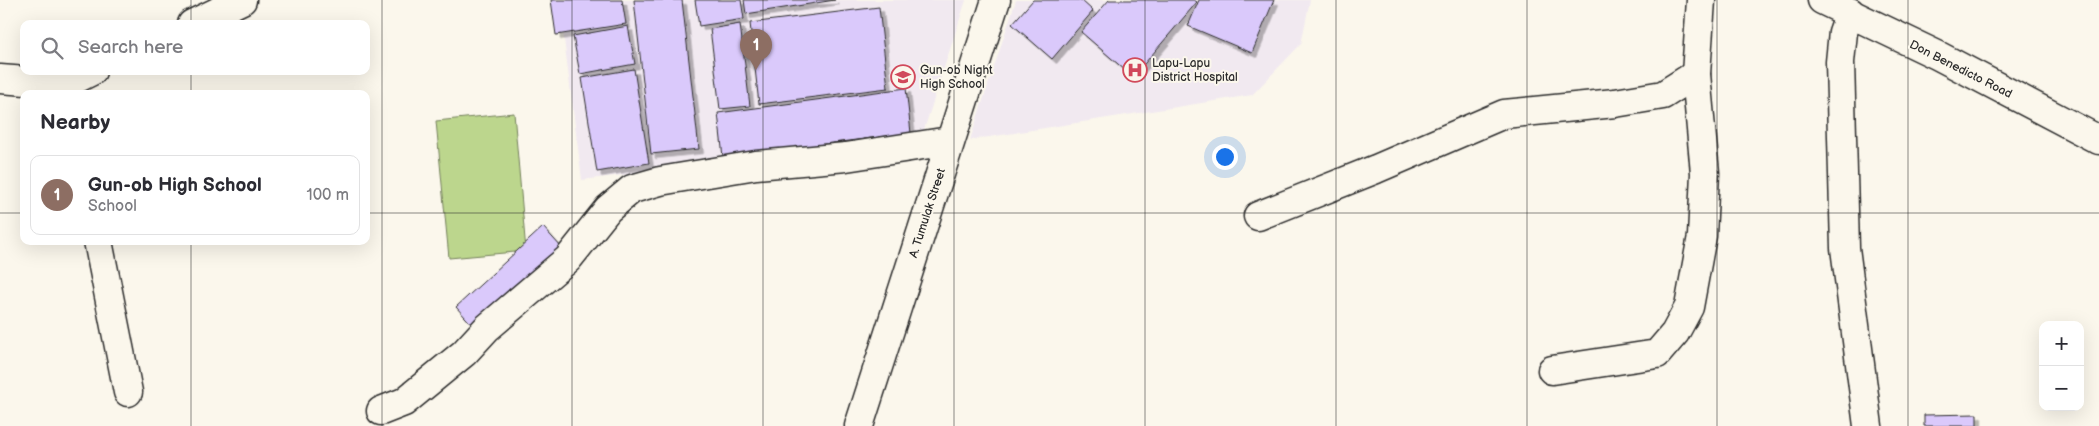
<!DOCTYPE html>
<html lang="en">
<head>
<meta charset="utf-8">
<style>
	:root { --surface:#fff; --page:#f2f2f3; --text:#2b2b33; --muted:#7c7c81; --line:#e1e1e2; --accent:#d1495b }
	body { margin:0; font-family:"Balsamiq Sans",sans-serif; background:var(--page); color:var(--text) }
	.controls { position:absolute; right:15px; bottom:15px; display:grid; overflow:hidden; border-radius:10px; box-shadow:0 5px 20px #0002 }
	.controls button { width:45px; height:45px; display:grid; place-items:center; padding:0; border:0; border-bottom:1px solid var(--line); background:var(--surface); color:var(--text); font:25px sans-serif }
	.you { position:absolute; left:1224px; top:156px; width:18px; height:18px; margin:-12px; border:4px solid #fff; border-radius:50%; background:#1a73e8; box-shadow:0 0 0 8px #1a73e833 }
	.badge { display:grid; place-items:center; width:32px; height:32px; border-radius:50%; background:var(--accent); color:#fff; font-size:16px; font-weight:700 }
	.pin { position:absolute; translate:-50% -41px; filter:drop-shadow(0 1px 2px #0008) }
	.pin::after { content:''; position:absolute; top:26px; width:18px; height:15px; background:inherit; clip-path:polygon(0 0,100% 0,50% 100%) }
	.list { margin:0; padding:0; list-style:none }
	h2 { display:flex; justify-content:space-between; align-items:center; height:65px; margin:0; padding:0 20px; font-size:21px }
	h2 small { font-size:16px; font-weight:400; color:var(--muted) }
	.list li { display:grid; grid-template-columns:32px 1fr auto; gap:15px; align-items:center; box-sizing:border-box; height:80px; margin:0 10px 10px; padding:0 10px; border:1px solid var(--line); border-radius:10px }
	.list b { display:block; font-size:19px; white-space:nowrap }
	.list p { margin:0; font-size:16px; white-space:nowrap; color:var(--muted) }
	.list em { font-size:16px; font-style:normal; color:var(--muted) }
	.icon { flex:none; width:28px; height:28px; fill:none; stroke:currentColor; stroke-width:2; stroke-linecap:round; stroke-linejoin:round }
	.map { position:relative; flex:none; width:2099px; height:426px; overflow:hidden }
	.search { position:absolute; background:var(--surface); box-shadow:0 5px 20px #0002; left:20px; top:20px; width:350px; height:55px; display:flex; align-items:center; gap:12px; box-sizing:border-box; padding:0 18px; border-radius:10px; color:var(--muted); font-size:19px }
	.panel { position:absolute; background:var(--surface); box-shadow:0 5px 20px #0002; left:20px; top:90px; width:350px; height:155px; border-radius:10px }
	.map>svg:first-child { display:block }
	.built { fill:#f1e9f0 }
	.green { fill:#bcd68d; stroke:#74805c }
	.building { fill:#dac9fb; stroke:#2b2b2b; filter:url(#shadow) }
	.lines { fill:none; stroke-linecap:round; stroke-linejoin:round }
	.minor-casing { stroke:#2b2b2b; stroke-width:31 }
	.tertiary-casing { stroke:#2b2b2b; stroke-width:31 }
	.minor { stroke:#fbf7ec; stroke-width:28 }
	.tertiary { stroke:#fbf7ec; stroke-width:28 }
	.grid { fill:none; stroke:#2b2b2b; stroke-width:1; stroke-opacity:0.55 }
	.labels { text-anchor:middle; stroke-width:4; stroke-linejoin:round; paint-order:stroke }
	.poi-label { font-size:12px; fill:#2b2b2b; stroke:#fbf7ec; text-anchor:start }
	.street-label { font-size:12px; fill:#2b2b2b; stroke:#fbf7ec }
</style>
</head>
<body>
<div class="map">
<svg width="2099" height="426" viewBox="0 0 2099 426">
	<defs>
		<filter id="shadow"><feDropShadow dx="4.5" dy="4.5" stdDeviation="0" flood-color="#0004"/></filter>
	</defs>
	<rect width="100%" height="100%" fill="#fbf7ec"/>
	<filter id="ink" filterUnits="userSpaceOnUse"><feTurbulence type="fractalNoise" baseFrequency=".02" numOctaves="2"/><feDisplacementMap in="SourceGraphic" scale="10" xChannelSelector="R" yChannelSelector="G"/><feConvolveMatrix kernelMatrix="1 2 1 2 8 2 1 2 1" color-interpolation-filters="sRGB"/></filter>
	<g filter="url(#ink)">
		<g class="built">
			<path d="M559,0H966L921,139L582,180Z"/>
			<path d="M1016,0H1310L1301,44L1252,95L970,140Z"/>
		</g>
		<path class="green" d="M514,113L526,251L449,258L436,121Z"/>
		<g class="building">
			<path d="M551,0H622L626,24L556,35Z"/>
			<path d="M634,0H682L699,149L651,154Z"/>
			<path d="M695,0H741L744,19L699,26Z"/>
			<path d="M744,0H835L746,14Z"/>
			<path d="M1033,0H1081L1093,11L1052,59L1012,24Z"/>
			<path d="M1109,0H1194L1197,2L1133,77L1081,32Z"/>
			<path d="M1199,0H1274L1252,53L1188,26Z"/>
			<path d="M879,7L888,88L759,104L750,23Z"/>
			<path d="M740,24L750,106L720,109L710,29Z"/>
			<path d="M628,26L635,64L580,74L573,36Z"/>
			<path d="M634,69L649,163L597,172L582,78Z"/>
			<path d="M906,88L911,133L723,157L718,113Z"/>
			<path d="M543,227L562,248L475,328L456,307Z"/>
			<path d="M1977,414V426H1924V415Z"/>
		</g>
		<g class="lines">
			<g class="minor-casing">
				<g id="minor">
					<path d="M1850,12L1843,32L1840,62L1845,248L1868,426"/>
					<path d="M192,24L242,0"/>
					<path d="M0,79L66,84L92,71"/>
					<path d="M1258,216L1376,169L1504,114L1615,103L1663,95L1696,74"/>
					<path d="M98,241L128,392"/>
					<path d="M1552,370L1657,354L1675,333L1689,307L1702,236L1705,173L1696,74L1701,0"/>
					<path d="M381,411L404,402L464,353L487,328L568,259L608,209L632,189L660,181L756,165L846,157L949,141"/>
				</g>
			</g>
			<g class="tertiary-casing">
				<g id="tertiary">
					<path d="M1822,0L1937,55L2099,140"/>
					<path d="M859,426L996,0"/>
				</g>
			</g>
			<use href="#minor" class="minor"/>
			<use href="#tertiary" class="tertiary"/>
		</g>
	</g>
	<path class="grid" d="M191,0V24M382,0V426M572,0V426M763,0V426M954,0V426M1145,0V426M1336,0V426M1527,0V426M1717,0V426M1908,0V426M191,71V94M0,213H24M366,213H2099M191,241V426"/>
	<defs>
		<g id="hospital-ring" transform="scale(1.25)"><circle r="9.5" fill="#fbf7ec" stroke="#d1495b" stroke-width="1.5"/><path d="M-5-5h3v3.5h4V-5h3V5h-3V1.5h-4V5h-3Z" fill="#d1495b"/></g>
		<g id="school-ring" transform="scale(1.25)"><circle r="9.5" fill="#fbf7ec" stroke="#d1495b" stroke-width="1.5"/><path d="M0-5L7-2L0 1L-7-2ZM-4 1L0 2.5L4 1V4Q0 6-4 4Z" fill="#d1495b"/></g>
	</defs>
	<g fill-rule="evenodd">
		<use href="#hospital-ring" x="1135" y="70"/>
		<use href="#school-ring" x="903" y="77"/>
	</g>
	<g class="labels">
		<g class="poi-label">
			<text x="1152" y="67">Lapu-Lapu<tspan x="1152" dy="14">District Hospital</tspan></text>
			<text x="920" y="74">Gun-ob Night<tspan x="920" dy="14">High School</tspan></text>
		</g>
		<g class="street-label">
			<text transform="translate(1961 69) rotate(27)" y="4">Don Benedicto Road</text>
			<text transform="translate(927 213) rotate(-72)" y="4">A. Tumulak Street</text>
		</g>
	</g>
</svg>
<div class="controls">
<button>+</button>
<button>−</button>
</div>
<div class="you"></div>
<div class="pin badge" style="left:756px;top:70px;background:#8d6e63">1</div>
<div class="search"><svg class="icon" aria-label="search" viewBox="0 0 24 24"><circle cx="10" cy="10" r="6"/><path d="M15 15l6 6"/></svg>Search here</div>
<section class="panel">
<h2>Nearby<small></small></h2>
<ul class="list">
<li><span class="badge" style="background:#8d6e63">1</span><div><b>Gun-ob High School</b><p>School</p></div><em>100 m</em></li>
</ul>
</section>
</div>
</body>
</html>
